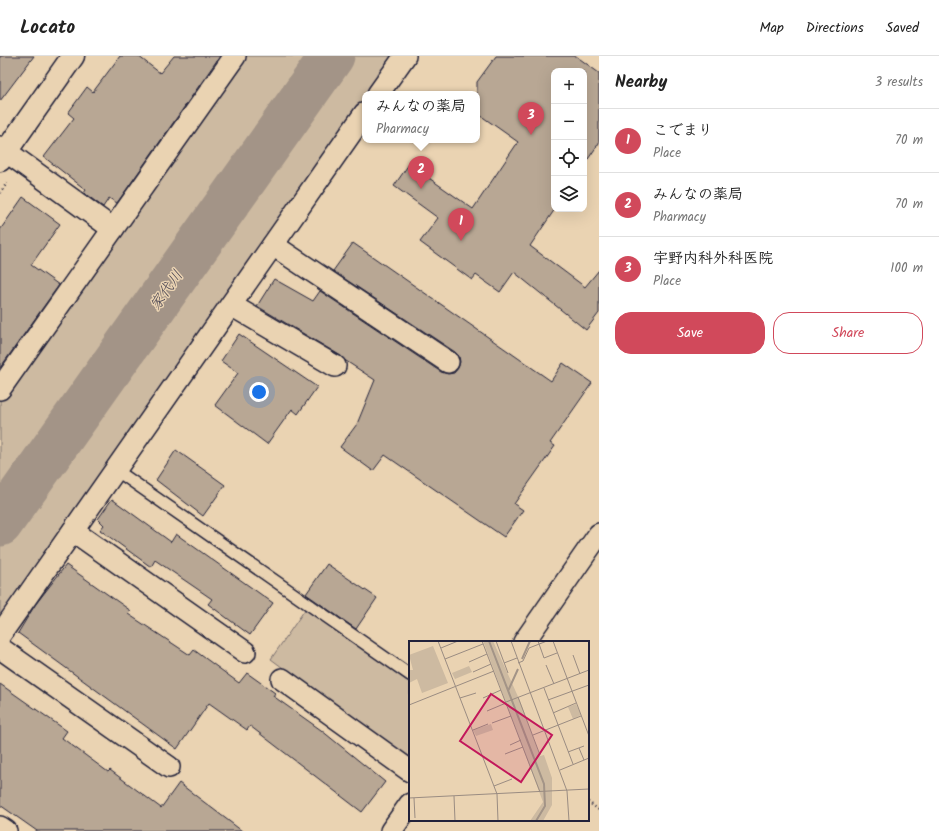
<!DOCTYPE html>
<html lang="en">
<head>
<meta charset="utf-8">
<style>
	:root { --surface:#fff; --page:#f2f2f2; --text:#222; --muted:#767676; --line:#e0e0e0; --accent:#d1495b }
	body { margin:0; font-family:Kalam,"Klee One",sans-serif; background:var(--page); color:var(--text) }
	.controls { position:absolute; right:12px; top:12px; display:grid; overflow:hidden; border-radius:8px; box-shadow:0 4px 16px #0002 }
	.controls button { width:36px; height:36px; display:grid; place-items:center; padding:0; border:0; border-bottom:1px solid var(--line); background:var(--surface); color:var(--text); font:20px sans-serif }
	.you { position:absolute; left:259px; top:336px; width:14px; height:14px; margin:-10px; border:3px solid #fff; border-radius:50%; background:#1a73e8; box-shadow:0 0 0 6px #1a73e833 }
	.badge { display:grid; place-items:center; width:26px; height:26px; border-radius:50%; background:var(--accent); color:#fff; font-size:13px; font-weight:700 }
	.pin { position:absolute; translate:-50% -33px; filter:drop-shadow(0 1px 2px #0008) }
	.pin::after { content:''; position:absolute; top:21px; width:14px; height:12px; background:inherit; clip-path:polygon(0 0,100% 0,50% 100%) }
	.popup { position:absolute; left:362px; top:35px; width:118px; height:52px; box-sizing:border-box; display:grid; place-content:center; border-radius:8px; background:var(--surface); filter:drop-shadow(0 1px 3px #0005); font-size:13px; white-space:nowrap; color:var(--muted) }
	.popup b { font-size:15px; color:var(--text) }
	.popup::after { content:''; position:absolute; left:50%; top:100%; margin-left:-8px; border:8px solid transparent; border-top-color:var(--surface) }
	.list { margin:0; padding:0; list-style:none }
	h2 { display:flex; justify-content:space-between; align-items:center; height:52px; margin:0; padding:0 16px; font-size:17px }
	h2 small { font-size:13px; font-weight:400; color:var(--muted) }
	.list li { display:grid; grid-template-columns:26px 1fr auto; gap:12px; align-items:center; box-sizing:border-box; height:64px; padding:0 16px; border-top:1px solid var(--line) }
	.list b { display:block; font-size:15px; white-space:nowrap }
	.list p { margin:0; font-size:13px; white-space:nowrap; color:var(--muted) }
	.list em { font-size:13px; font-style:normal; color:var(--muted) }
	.actions { display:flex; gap:8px; padding:12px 16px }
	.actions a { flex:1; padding:9px 0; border:1px solid var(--accent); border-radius:16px; text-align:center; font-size:14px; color:var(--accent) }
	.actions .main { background:var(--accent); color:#fff }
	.icon { flex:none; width:22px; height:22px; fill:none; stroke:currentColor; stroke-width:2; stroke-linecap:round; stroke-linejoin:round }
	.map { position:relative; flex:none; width:599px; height:775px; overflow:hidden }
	header { display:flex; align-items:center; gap:24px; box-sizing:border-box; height:56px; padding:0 20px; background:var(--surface); border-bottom:1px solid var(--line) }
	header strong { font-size:19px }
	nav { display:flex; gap:22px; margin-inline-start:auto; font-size:14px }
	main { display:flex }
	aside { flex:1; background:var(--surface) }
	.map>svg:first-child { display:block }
	.green { fill:#cdbaa1; stroke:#786e6e }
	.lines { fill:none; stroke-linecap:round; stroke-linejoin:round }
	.river { stroke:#a39487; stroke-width:45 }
	.building { fill:#b8a794; stroke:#22223b }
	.service-casing { stroke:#22223b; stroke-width:14 }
	.minor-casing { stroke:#22223b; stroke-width:24 }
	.tertiary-casing { stroke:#22223b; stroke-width:25 }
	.path { stroke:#22223b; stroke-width:2.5; stroke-dasharray:1 3; stroke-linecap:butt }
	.service { stroke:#ead3b2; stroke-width:11 }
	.minor { stroke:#ead3b2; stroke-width:21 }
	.tertiary { stroke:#ead3b2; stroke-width:22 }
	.labels { text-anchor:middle; stroke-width:3; stroke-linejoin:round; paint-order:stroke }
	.water-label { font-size:15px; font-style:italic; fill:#423e4e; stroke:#ead3b2 }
	.inset-river { fill:none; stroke:#a39487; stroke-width:2 }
	.inset-road { fill:none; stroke:#9a8c82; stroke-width:1 }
	.view { fill:#c2185b; fill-opacity:0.15; stroke:#c2185b; stroke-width:2 }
	.inset-edge { fill:none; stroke:#22223b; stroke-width:2 }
</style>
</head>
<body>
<header>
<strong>Locato</strong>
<nav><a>Map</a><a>Directions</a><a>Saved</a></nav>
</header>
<main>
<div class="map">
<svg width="599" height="775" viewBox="0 0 599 775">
	<rect width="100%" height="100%" fill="#ead3b2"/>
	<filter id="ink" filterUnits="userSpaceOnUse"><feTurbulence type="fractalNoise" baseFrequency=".025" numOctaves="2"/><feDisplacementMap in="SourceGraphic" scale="8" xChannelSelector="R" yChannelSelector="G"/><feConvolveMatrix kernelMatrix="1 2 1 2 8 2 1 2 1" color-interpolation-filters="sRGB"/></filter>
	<g filter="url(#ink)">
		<g class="green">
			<path d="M246,0H405L378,38H365V57L0,580V338Z"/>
			<path d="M306,552L410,627V706L271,603Z"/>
		</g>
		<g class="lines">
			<path class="river" d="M0,468L332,0"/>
		</g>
		<g class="building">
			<path d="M0,0H34L0,45Z"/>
			<path d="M120,0H138L160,17L174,0H220L117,147L109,142L103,151L84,137L86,134L44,101L74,62L68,57L87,31L93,36Z"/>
			<path d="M496,0H576L599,17V87L584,109V15H554L555,153L530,190L585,231L599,214V257L586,274L514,216L500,236L476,219L472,224L420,186L438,162L394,130L409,108L473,153L518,86L477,57V26Z"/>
			<path d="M23,141L60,168L31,209L59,229L0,312V174Z"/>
			<path d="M353,187L551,325L563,307L592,327L550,387L555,390L514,448L523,454L504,481L385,399L373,415L340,391L357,368L375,324L346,305L341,300L257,250L274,223L313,245L320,235L441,316L448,318L454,317L458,312L460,306L459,300L455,296L333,215Z"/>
			<path d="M239,278L317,331L298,358L292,353L267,388L215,349L238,317L221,305Z"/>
			<path d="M176,394L225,429L203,460L156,424Z"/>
			<path d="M112,443L171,486L176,478L273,547L250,579L208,548L212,543L155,504L151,511L100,474L104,469L98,463Z"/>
			<path d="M327,508L377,542L356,573L306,538Z"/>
			<path d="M66,509L131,555L128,558L190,599L194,594L239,627L247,617L275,637L273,640L321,674L385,726L362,756L250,670L247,674L209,647L177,693L18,577L35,549Z"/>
			<path d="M0,628L67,675L62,682L108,716L110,714L161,752L179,727L242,775H37L0,749Z"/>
		</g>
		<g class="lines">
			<g class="service-casing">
				<path id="service" d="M116,414L410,619"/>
			</g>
			<g class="minor-casing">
				<g id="minor">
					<path d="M378,38L405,0"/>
					<path d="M0,91L113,173"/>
					<path d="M273,189L448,306"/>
					<path d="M231,249L335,310"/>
					<path d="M0,333L235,0"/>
					<path d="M73,475L245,596"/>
					<path d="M0,579L365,57"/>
					<path d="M524,586L599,478"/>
					<path d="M0,592L169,711"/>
					<path d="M282,623L410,715"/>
					<path d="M0,771L6,775"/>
					<path d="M391,775L410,748"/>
				</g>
			</g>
			<g class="tertiary-casing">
				<path id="tertiary" d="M0,104L73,0"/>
			</g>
			<g class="path">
				<path d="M0,137L7,127"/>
				<path d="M588,746L599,754"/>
			</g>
			<use href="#service" class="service"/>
			<use href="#minor" class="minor"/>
			<use href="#tertiary" class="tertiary"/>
		</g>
	</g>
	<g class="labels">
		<g class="water-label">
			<text transform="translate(166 234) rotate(-55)" y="5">家代川</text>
		</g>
	</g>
	<g transform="translate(409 585)">
		<rect width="180" height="180" fill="#ead3b2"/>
		<path d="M74,0H84L111,60L131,115L135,114L143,137V164L134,180H121L134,161ZM24,5L39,42L13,52L8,38L0,42V29H4L0,14ZM60,25L63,31L46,38L43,32ZM167,63L172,74L164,78L159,66ZM82,83L84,89L67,95L64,89Z" fill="#cdbaa1"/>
		<path class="inset-river" d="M80,0L135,143L136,165L127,180M113,18L121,0M99,50L109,28"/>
		<path class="inset-road" d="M29,0L88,153L89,180M73,0L131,151M87,0L99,32M102,0L158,150L160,180M129,0L135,17L148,12M144,0L180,95M32,7L49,0M164,14L171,33M36,18L74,3M60,21L78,13M95,22L108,17M109,22L114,20L120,7L138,0M137,24L145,43M64,31L82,23M135,47L164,123M109,56L131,114M51,57L67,52M74,57L92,49M139,59L180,44M97,61L180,29M0,64L85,30M78,70L97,62M144,72L167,62M83,82L102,75M64,89L79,83M124,94L172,75M101,104L112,99M170,107L175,119M159,111L175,105M96,113L114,106M151,129L180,117M85,145L103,138M45,155L46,180M0,157L180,148M5,157L6,177"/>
		<path class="view" d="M82,53L143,94L112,141L51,100Z"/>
		<rect width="180" height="180" class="inset-edge"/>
	</g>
</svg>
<div class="controls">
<button>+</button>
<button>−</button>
<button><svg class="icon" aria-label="locate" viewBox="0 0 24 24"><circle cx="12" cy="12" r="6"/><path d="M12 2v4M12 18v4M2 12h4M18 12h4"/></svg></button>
<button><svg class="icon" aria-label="layers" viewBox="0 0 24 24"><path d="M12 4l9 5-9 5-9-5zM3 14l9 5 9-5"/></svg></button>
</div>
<div class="you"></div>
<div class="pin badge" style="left:461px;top:185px">1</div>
<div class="pin badge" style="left:421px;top:133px">2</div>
<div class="popup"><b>みんなの薬局</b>Pharmacy</div>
<div class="pin badge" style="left:531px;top:79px">3</div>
</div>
<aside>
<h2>Nearby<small>3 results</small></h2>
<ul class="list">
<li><span class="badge">1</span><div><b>こでまり</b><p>Place</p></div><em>70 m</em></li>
<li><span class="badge">2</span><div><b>みんなの薬局</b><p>Pharmacy</p></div><em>70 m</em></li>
<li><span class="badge">3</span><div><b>宇野内科外科医院</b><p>Place</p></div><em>100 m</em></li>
</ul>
<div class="actions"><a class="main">Save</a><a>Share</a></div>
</aside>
</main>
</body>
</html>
